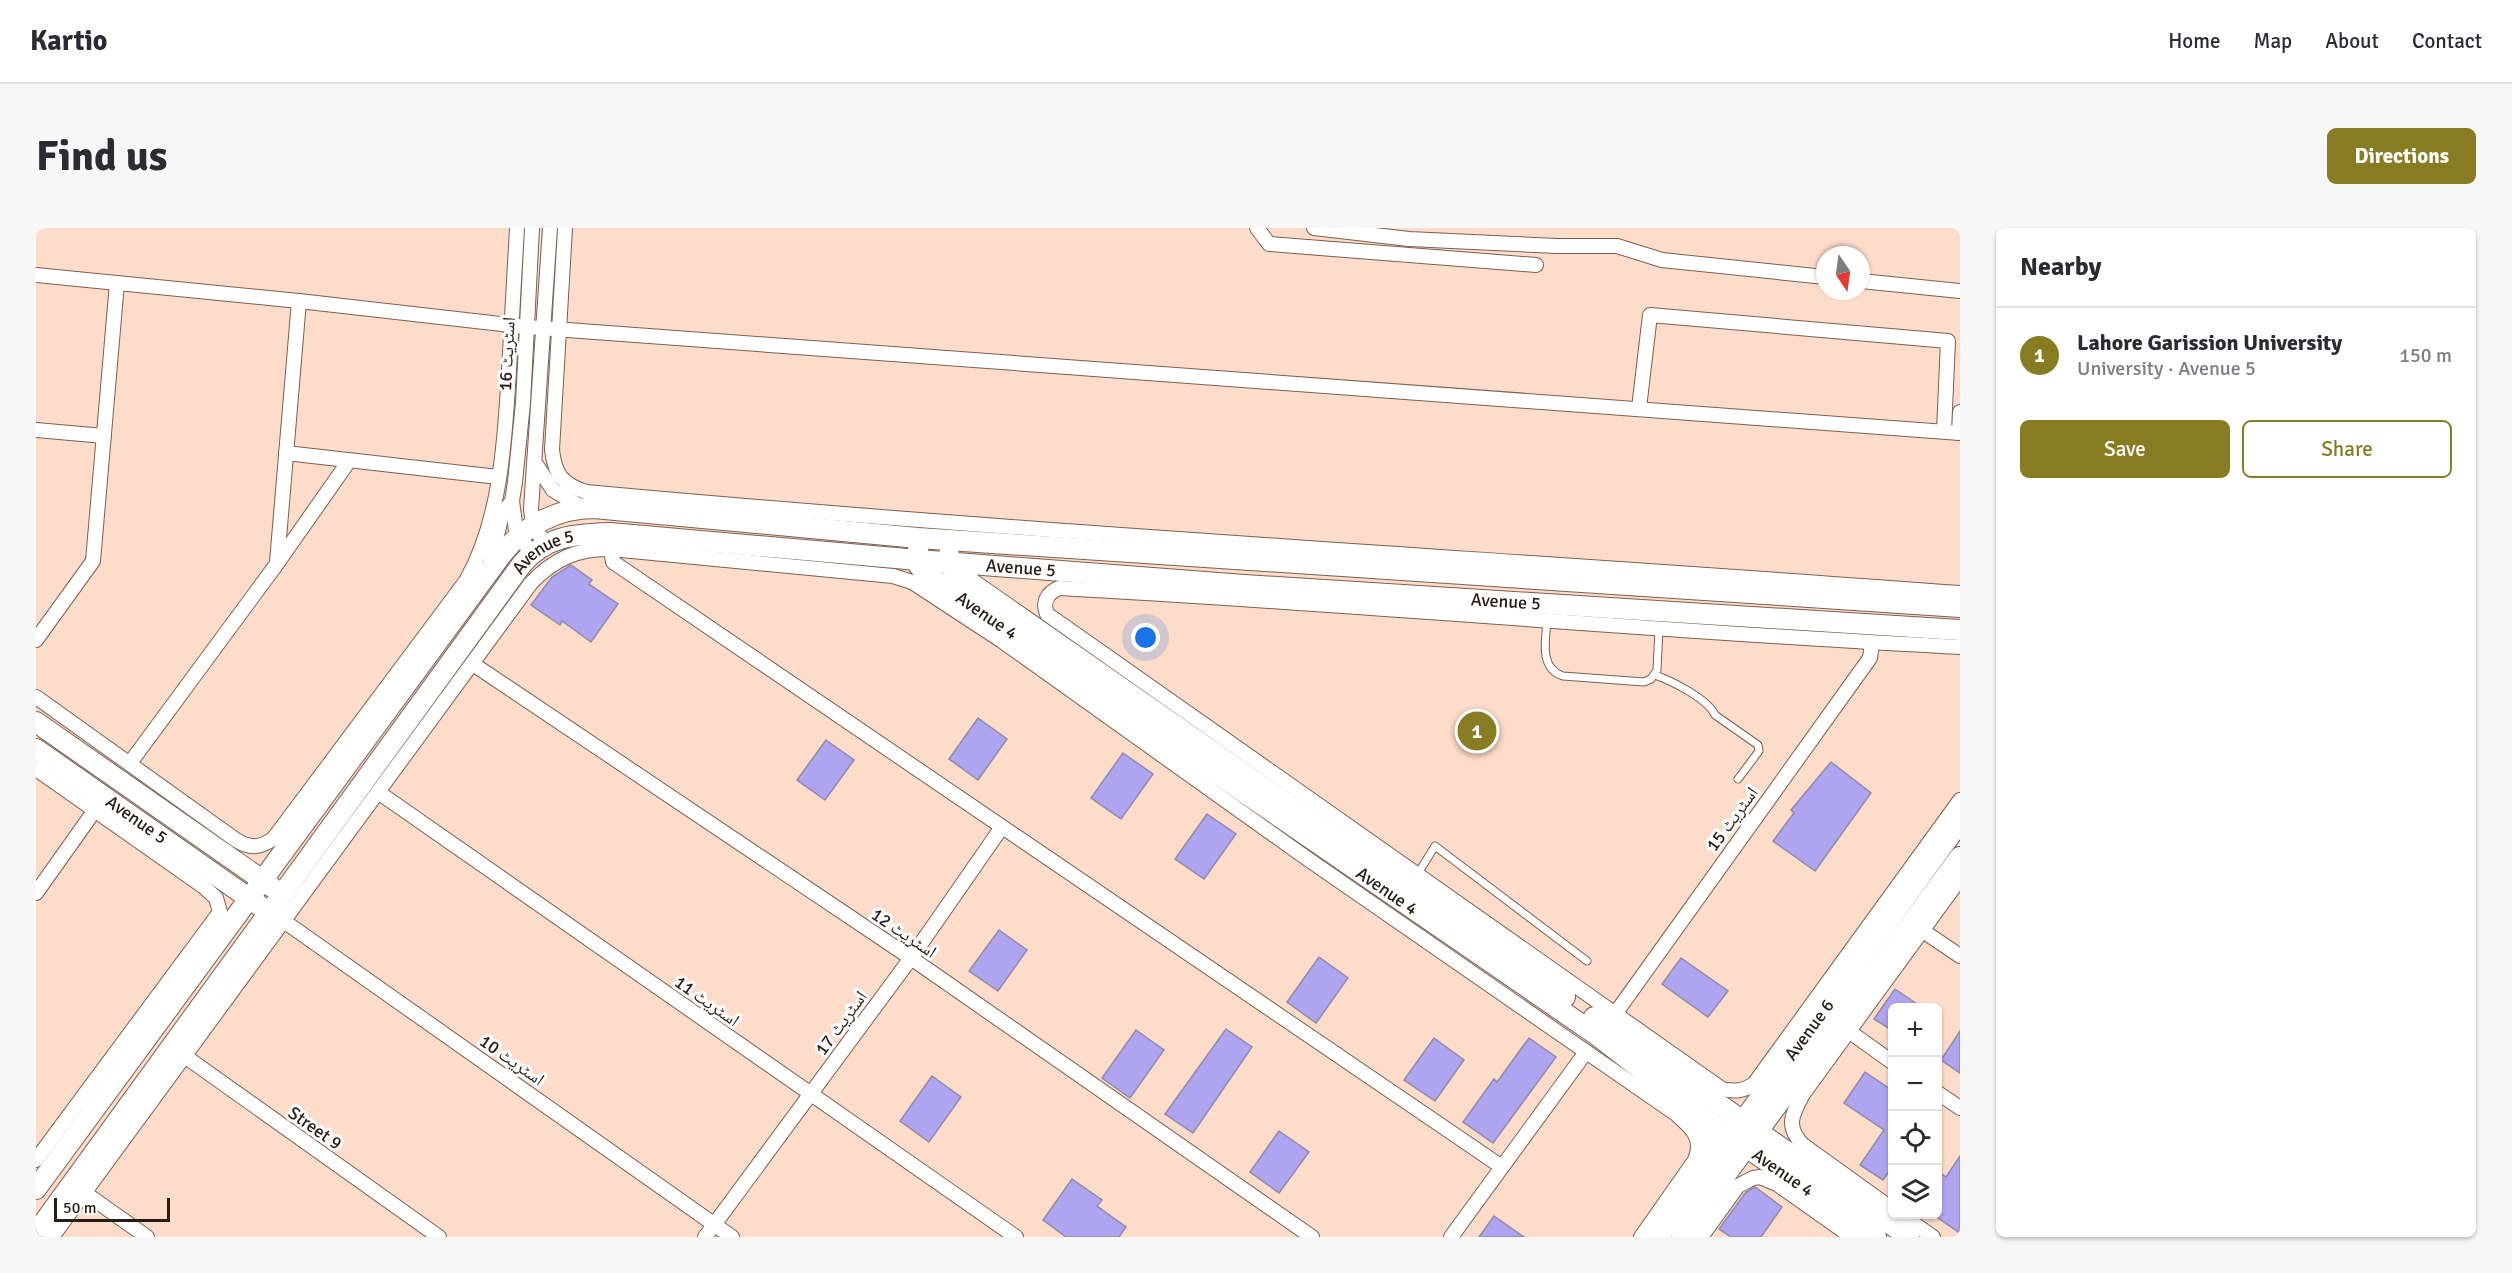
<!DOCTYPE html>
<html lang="en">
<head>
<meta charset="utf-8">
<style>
	:root { --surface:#fff; --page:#f7f7f7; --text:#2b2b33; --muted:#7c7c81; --line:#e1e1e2; --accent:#887c22 }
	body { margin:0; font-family:Signika,"Noto Naskh Arabic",sans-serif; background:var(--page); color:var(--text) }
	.controls { position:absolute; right:18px; bottom:18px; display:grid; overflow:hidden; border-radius:9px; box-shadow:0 2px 4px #0004 }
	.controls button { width:54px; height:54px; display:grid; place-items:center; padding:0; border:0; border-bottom:2px solid var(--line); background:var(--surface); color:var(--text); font:30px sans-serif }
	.compass { position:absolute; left:1780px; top:18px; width:54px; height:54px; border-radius:50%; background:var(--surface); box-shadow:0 2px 4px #0004; rotate:167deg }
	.scale { position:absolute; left:18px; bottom:15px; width:116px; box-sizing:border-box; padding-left:6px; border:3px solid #281c15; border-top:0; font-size:16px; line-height:21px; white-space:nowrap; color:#281c15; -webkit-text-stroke:4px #fff; paint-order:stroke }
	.you { position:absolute; left:1110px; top:410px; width:21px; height:21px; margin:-15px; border:4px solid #fff; border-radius:50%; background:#1a73e8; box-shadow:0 0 0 9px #1a73e833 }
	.badge { display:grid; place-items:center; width:39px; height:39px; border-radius:50%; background:var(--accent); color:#fff; font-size:20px; font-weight:700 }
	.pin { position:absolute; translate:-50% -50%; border:3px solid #fff; box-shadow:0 2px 6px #0006 }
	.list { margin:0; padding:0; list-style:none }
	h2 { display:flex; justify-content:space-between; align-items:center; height:78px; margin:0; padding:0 24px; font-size:26px }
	h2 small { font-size:20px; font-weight:400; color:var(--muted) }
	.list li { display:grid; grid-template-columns:39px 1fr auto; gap:18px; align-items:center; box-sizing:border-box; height:96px; padding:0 24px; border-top:2px solid var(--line) }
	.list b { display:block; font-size:22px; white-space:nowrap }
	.list p { margin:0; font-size:20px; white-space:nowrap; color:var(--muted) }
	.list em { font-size:20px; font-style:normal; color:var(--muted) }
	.actions { display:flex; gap:12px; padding:18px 24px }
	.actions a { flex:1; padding:14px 0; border:2px solid var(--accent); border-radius:9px; text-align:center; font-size:21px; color:var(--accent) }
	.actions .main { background:var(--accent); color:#fff }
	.icon { flex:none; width:33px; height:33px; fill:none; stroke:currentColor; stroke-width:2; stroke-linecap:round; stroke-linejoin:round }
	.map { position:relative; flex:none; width:1924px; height:1009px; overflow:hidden; border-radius:9px }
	header { display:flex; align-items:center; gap:36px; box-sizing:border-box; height:84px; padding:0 30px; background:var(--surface); border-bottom:2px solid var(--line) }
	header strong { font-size:28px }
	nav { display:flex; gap:33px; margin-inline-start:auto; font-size:21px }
	.intro { display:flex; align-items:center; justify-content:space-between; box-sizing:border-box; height:144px; padding:0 36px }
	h1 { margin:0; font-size:42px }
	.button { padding:15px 27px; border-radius:9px; background:var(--accent); color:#fff; font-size:21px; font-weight:700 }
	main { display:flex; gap:36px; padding:0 36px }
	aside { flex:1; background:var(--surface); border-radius:9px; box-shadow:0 2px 4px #0004 }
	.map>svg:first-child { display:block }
	.building { fill:#afa4ef; stroke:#8e8ba9; stroke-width:1.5 }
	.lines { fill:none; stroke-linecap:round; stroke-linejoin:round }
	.lane-casing { stroke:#7c5f50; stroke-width:9 }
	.street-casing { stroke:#7c5f50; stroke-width:16 }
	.secondary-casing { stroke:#7c5f50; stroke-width:22 }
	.lane { stroke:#fff; stroke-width:7 }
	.street { stroke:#fff; stroke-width:14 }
	.secondary { stroke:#fff; stroke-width:20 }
	.labels { text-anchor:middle; stroke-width:6; stroke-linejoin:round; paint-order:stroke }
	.street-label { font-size:18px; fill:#281c15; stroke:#fff }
</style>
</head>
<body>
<header>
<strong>Kartio</strong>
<nav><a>Home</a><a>Map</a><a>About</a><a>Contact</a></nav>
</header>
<div class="intro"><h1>Find us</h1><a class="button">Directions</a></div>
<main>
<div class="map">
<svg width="1924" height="1009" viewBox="0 0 1924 1009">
	<rect width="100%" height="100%" fill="#fedcca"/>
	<g class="building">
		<path d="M535,337L556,352L553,356L582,376L555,414L526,393L524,397L495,377L516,349Z"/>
		<path d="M942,490L971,511L942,552L913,531Z"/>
		<path d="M790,512L818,532L789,572L761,552Z"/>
		<path d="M1087,525L1117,546L1085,591L1055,570Z"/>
		<path d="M1795,534L1835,565L1779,643L1737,613L1758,585L1755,582Z"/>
		<path d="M1171,586L1200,606L1168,651L1139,631Z"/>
		<path d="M963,702L991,722L962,763L933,743Z"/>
		<path d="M1283,729L1312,750L1280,795L1251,774Z"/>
		<path d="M1645,730L1692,763L1672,789L1626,756Z"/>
		<path d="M1859,761L1887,780H1857V803L1838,791Z"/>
		<path d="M1190,801L1216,819L1157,905L1129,886Z"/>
		<path d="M1100,802L1128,822L1094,870L1066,850Z"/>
		<path d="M1924,803V845L1905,832Z"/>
		<path d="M1398,810L1428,832L1399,873L1368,852Z"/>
		<path d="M1493,810L1520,829L1457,915L1427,894L1458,851L1461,854Z"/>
		<path d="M1829,844L1857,863V938L1847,952L1824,937L1848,902L1808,875Z"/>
		<path d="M896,848L925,869L893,914L864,893Z"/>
		<path d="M1243,903L1273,924L1243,965L1214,944Z"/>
		<path d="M1924,928V1005L1902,990V953L1906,946L1910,949Z"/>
		<path d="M1036,951L1066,972L1061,978L1090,999L1083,1009H1030L1007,992Z"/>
		<path d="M1719,959L1746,979L1725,1009H1695L1683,1001L1710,964Z"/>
		<path d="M1458,988L1488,1009H1443Z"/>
	</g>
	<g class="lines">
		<g class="lane-casing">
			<g id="lane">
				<path d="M1511,394C1509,414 1504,441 1527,448L1608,454L1615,451L1621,442L1623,401"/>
				<path d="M1619,447C1636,453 1672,471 1679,487L1722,517L1723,523L1702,551"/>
				<path d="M1381,647L1399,618L1551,733"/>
			</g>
		</g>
		<g class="street-casing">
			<g id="street">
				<path d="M529,0L516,222C519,247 526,256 550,264C1007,306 1466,331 1924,365"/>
				<path d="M1221,0L1233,16L1500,37"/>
				<path d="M1278,0L1373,11L1521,18H1581L1626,32L1789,49"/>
				<path d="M0,47L263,73L491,99L1924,205"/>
				<path d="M1825,53L1924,63"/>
				<path d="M1603,180L1614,87L1912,113L1908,203"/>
				<path d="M0,202L68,208"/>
				<path d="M1923,205L1924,184"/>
				<path d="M250,225L462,249"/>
				<path d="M499,235L517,262L547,280"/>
				<path d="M476,273L480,303L495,325"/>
				<path d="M509,316L497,297L495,281L514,0"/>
				<path d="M575,321L857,348L876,354L966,413L1266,627L1640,886C1656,900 1668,910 1659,932L1605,1009"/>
				<path d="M241,334L263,73"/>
				<path d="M454,338L466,286L476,273L479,254L487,175L496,0"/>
				<path d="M0,412L57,333L81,55"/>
				<path d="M1924,419C1623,404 1324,376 1023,360C1011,365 1006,374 1011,386L1686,861C1699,864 1707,863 1718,856L1924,572"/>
				<path d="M437,436L875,730L1276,1009"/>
				<path d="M0,469L200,612C214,621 225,620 238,610L430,353C465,292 469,211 473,142C476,95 478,47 481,0"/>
				<path d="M94,535L240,337L313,233"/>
				<path d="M0,541L168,659L180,670L184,684L0,932"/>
				<path d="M342,564L980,1009"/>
				<path d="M0,665L59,582"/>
				<path d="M242,689L696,1009"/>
				<path d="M1887,703L1924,728"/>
				<path d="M1579,786L1834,430L1836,415"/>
				<path d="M1814,804L1856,834"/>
				<path d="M143,824L403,1009"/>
				<path d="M1902,865L1924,880"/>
				<path d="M49,965L111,1009"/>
				<path d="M1856,981L1767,917C1749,898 1756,887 1767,866L1924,651"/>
				<path d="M1864,986L1897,1009"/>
				<path d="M16,1009L495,355C518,331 542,320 575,321L577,334L1466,939"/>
				<path d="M669,1009L875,730L966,599"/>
				<path d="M1415,1009L1550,824"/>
				<path d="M1665,1009L1702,958L1717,950L1724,949L1741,956L1816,1009"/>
			</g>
		</g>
		<g class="secondary-casing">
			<g id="secondary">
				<path id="s1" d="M882,322L883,338L892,347L1562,808L1664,887L1840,1009"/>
				<path d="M913,326L914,338L922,346L1529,769"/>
				<path d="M0,494L236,659"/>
				<path id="s2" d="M0,521L224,678"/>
				<path d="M1558,789L1873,1009"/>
				<path d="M1664,887L1671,903L1677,937"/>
				<path d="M0,961L466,326C488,298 521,280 558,280L882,310L1924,379"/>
				<path id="s3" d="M0,1005L486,336C510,308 539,306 574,305L882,332L1208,357L1924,402"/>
				<path id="s4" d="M1623,1009L1924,594"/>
				<path d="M1646,1009L1680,960L1924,629"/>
			</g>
		</g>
		<use href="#lane" class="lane"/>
		<use href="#street" class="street"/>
		<use href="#secondary" class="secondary"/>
	</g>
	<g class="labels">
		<g class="street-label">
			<text transform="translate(471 126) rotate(-87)" y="6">اسٹریٹ 16</text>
			<text dy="6" stroke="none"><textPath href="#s3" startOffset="852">Avenue 5</textPath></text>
			<text dy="6" stroke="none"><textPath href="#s3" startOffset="1336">Avenue 5</textPath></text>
			<text dy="6" stroke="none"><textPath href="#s3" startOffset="1822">Avenue 5</textPath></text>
			<text dy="6" stroke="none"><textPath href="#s1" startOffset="100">Avenue 4</textPath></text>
			<text transform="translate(1696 591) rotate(-54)" y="6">اسٹریٹ 15</text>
			<text dy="6" stroke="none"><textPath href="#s2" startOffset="123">Avenue 5</textPath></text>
			<text dy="6" stroke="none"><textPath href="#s1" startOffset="586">Avenue 4</textPath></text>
			<text transform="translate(868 705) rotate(34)" y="6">اسٹریٹ 12</text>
			<text transform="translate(671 773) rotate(35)" y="6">اسٹریٹ 11</text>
			<text transform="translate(805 795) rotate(-54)" y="6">اسٹریٹ 17</text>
			<text dy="6" stroke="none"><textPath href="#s4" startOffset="256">Avenue 6</textPath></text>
			<text transform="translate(476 832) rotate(35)" y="6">اسٹریٹ 10</text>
			<text transform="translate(279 900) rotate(35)" y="6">Street 9</text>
			<text dy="6" stroke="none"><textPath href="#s1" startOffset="1072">Avenue 4</textPath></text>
		</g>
	</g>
</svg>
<div class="controls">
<button>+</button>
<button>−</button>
<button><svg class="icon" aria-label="locate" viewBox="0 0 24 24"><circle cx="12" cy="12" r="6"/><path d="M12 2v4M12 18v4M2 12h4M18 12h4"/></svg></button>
<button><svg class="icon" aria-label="layers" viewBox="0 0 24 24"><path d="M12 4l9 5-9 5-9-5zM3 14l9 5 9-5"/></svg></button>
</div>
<svg class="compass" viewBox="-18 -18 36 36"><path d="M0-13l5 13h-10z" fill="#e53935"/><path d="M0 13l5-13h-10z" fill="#7c7c81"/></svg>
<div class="scale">50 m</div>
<div class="you"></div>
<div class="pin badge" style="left:1441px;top:503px">1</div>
</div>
<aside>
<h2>Nearby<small></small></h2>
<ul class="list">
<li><span class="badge">1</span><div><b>Lahore Garission University</b><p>University · Avenue 5</p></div><em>150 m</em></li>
</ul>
<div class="actions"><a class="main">Save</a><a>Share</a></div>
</aside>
</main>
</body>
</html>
